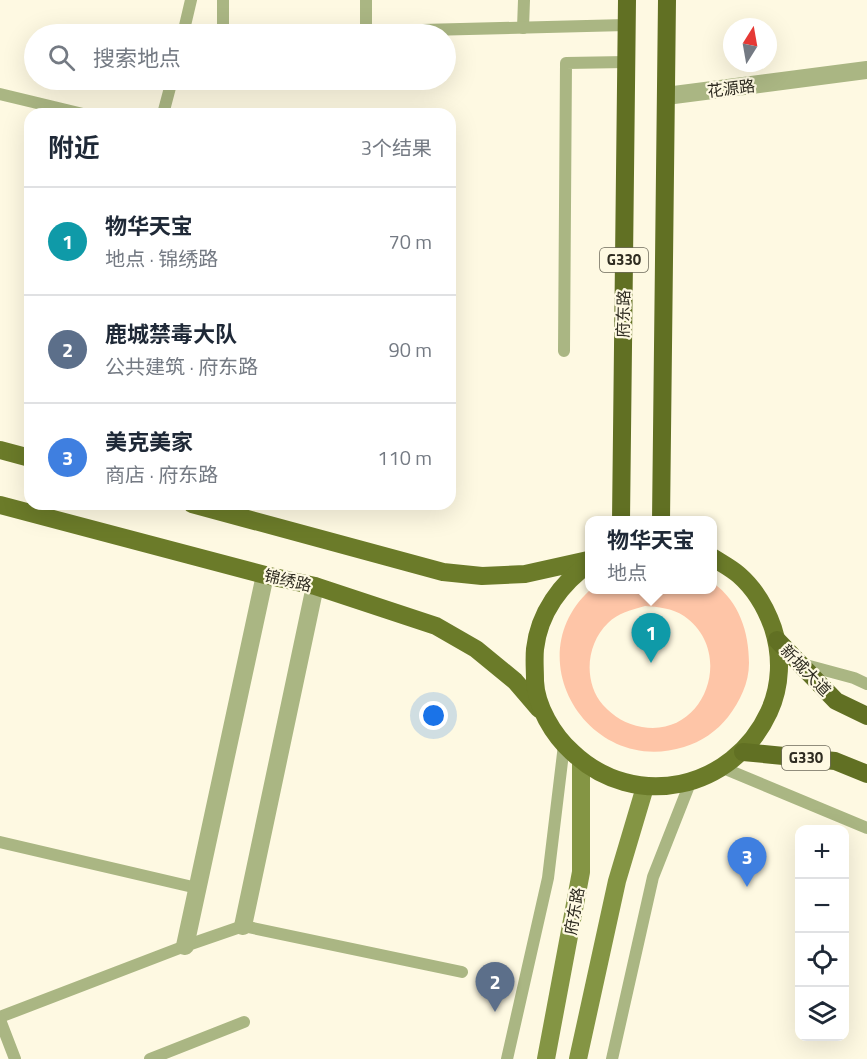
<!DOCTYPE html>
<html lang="zh">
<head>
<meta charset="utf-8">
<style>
	:root { --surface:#fff; --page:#f2f2f3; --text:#1f2937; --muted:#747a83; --line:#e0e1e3; --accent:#7c3aed }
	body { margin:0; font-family:"Titillium Web","Noto Sans SC",sans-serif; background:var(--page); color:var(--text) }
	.controls { position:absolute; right:18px; bottom:18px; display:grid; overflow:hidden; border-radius:12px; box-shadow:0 6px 24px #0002 }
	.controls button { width:54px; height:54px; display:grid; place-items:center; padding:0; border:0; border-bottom:2px solid var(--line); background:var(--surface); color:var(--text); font:30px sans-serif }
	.compass { position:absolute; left:723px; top:18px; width:54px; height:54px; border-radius:50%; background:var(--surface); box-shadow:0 6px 24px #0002; rotate:11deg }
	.you { position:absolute; left:434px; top:716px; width:21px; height:21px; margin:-15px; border:4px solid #fff; border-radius:50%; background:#1a73e8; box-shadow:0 0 0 9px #1a73e833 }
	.badge { display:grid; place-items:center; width:39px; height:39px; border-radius:50%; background:var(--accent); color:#fff; font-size:20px; font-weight:700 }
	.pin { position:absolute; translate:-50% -50px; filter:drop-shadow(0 2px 3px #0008) }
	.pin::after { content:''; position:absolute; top:32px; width:21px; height:18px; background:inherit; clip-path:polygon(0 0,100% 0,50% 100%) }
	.popup { position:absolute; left:585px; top:516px; width:132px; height:78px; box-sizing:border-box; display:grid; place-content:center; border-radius:12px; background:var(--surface); filter:drop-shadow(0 2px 4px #0005); font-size:20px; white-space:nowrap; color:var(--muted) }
	.popup b { font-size:22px; color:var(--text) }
	.popup::after { content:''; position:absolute; left:50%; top:100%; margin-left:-12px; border:12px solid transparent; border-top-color:var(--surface) }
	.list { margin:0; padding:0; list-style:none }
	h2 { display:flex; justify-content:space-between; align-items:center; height:78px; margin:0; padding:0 24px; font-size:26px }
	h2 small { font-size:20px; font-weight:400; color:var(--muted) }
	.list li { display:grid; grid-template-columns:39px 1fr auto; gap:18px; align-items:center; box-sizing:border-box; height:108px; padding:0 24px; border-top:2px solid var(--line) }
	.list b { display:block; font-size:22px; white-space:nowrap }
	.list p { margin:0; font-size:20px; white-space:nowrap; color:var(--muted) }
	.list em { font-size:20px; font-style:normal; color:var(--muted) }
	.icon { flex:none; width:33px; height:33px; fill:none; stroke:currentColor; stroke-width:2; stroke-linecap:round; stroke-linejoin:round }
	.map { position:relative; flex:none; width:867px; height:1059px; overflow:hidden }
	.search { position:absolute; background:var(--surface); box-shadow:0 6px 24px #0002; left:24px; top:24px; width:432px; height:66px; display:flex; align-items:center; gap:15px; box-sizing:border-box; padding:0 21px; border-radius:33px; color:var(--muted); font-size:22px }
	.panel { position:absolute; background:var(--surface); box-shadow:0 6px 24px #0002; left:24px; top:108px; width:432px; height:402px; border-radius:18px }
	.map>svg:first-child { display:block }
	.green { fill:#fec5a7; fill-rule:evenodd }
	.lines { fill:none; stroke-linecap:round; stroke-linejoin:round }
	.service { stroke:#aab683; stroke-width:12 }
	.minor { stroke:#aab683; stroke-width:18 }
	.tertiary { stroke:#aab683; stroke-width:18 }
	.secondary { stroke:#849544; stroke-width:18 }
	.primary { stroke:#6b7b29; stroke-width:18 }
	.trunk { stroke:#617023; stroke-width:18 }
	.labels { text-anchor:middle; stroke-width:4.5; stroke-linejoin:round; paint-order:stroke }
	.shield { fill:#fef9e2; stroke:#6d6a5b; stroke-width:1.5 }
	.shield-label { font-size:15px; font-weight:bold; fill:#2f2c21 }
	.street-label { font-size:16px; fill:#2f2c21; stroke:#fef9e2 }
</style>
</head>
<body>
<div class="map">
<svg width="867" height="1059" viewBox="0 0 867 1059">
	<rect width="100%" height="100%" fill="#fef9e2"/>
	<path class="green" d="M713,583C739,601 749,632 749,663C749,683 740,701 728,717C717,731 701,742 684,747C589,777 516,658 590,590H712ZM645,606C658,607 672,608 684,616C736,652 705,738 642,727C626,724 614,717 603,705C583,682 586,644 608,623C618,613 631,610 645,606Z"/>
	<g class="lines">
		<g class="service">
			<path d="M523,28L524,0"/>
			<path d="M366,32V0"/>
			<path d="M183,34L191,0"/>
			<path d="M223,34V0"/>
			<path d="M263,34L626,25"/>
			<path d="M0,94L83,114"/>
			<path d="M163,114L172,80"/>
			<path d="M564,351L566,63L626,62"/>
			<path d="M802,664L854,678L867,684"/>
			<path d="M723,768L867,828"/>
			<path d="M0,842L197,888"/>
			<path d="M0,1017L185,946L243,926L462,972"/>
			<path d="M0,1020L15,1059"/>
			<path d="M150,1059L244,1022"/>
			<path d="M507,1059L548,878L564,745"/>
			<path d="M612,1059L653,877L690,783"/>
		</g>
		<g class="minor">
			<path d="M243,926L315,586"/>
			<path d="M185,946L265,575"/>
		</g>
		<path class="tertiary" d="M666,96L867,70"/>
		<g class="secondary">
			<path d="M546,1059L581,872V761"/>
			<path d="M578,1059L617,881L645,787"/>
		</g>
		<g class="primary">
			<path d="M0,450L30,458"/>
			<path d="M192,504L443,572L482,576L525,574L588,560"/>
			<path d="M0,505L265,575L315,586L436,626L476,649L515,681L539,709"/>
			<path d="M590,563C561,583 539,613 535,649C534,659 535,670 535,681C536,706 553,735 572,752C635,812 733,790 769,712C781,686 782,656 773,628C766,608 755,589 739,575C731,568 721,563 712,557"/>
		</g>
		<g class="trunk">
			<path d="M621,520L627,0"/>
			<path d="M661,520L667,0"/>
			<path d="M777,640L836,701L867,716"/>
			<path d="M743,752L835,761L867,774"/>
		</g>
	</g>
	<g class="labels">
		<g class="shield">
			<rect x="600" y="248" width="48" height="24" rx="4.5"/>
			<rect x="782" y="746" width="48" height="24" rx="4.5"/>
		</g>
		<g class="shield-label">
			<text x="624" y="265">G330</text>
			<text x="806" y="763">G330</text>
		</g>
		<g class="street-label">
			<text transform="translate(731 88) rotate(-7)" y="6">花源路</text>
			<text transform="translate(623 314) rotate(-89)" y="6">府东路</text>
			<text transform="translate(288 580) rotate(13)" y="6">锦绣路</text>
			<text transform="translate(806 670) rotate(46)" y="6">新城大道</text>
			<text transform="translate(574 911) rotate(-80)" y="6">府东路</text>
		</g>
	</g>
</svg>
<div class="controls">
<button>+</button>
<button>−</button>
<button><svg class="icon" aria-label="locate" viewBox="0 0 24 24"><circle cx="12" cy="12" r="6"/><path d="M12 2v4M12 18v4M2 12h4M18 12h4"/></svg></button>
<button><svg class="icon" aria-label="layers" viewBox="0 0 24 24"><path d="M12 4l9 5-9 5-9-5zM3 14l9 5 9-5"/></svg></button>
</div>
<svg class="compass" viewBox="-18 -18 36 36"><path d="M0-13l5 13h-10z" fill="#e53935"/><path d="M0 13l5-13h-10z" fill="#747a83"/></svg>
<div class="you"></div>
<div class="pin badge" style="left:651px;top:663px;background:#0f9aa8">1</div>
<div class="popup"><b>物华天宝</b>地点</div>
<div class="pin badge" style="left:495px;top:1012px;background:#5c6f8a">2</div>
<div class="pin badge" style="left:747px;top:887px;background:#3f7fe0">3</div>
<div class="search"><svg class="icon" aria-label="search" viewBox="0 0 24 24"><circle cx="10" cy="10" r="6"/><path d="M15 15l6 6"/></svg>搜索地点</div>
<section class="panel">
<h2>附近<small>3个结果</small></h2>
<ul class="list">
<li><span class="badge" style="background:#0f9aa8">1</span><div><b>物华天宝</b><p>地点 · 锦绣路</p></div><em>70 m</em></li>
<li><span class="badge" style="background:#5c6f8a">2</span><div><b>鹿城禁毒大队</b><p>公共建筑 · 府东路</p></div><em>90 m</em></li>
<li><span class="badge" style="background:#3f7fe0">3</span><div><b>美克美家</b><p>商店 · 府东路</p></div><em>110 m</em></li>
</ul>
</section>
</div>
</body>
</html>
